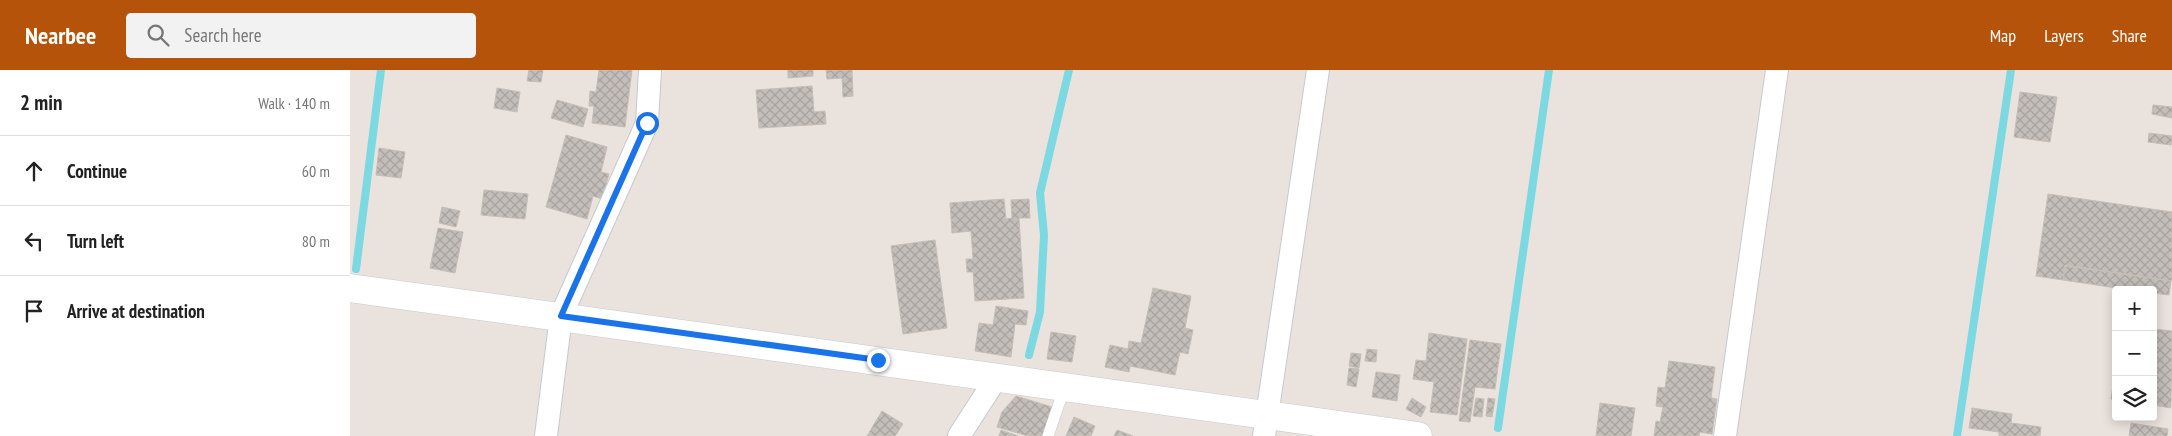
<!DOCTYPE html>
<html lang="en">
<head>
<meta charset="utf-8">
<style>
	:root { --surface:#fff; --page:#f2f2f2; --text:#222; --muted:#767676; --line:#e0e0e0; --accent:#b45309 }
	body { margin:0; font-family:"PT Sans Narrow",sans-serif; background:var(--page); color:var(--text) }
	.controls { position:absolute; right:15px; bottom:15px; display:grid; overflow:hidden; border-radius:5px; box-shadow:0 2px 12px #0003 }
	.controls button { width:45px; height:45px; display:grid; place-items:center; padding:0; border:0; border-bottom:1px solid var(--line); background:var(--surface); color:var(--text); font:25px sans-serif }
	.stop { position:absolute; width:15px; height:15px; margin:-11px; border:4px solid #1a73e8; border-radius:50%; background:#fff }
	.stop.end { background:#1a73e8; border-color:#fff; box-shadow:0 1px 5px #0008 }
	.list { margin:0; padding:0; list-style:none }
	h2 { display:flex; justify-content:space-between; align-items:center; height:65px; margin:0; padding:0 20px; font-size:21px }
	h2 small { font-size:16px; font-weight:400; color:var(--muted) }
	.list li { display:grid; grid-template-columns:32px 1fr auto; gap:15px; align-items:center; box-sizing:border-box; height:70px; padding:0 20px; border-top:1px solid var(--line) }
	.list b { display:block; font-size:19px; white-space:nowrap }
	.list em { font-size:16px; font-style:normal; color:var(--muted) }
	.icon { flex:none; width:28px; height:28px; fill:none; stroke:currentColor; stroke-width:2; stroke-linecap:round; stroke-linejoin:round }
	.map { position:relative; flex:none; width:1822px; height:366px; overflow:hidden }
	header { display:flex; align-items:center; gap:30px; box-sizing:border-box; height:70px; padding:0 25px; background:var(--accent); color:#fff }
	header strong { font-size:24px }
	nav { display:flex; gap:28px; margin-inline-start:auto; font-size:18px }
	.search { width:350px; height:45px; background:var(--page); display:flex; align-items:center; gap:12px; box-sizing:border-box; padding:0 18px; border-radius:5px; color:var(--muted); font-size:19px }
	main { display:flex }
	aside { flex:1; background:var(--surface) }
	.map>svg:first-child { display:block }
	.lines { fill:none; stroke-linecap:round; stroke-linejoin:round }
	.stream { stroke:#7cd8e1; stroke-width:8 }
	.building { fill:url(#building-cross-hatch); stroke:#c5beb7 }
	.lane-casing { stroke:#c5cad2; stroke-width:12 }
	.street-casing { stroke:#c5cad2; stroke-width:24 }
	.secondary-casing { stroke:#c5cad2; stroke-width:29 }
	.lane { stroke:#fff; stroke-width:11 }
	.street { stroke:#fff; stroke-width:22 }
	.secondary { stroke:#fff; stroke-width:28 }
	.route { stroke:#1a73e8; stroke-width:6 }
</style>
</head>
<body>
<header>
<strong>Nearbee</strong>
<div class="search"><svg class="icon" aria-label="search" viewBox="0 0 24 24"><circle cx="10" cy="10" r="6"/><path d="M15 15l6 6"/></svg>Search here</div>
<nav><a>Map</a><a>Layers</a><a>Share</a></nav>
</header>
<main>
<aside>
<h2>2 min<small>Walk · 140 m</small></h2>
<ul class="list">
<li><svg class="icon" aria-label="ahead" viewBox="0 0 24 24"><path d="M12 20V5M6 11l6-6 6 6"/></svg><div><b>Continue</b></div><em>60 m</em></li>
<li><svg class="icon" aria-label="left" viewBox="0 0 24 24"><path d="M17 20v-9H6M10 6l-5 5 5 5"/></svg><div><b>Turn left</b></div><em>80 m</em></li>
<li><svg class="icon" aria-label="arrive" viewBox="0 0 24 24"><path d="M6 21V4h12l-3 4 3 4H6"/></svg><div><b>Arrive at destination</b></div></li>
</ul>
</aside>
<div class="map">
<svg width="1822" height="366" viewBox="0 0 1822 366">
	<defs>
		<pattern id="building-cross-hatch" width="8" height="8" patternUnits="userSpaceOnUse" patternTransform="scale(1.25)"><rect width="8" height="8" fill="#c3beb9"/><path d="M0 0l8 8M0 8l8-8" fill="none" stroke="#a8a39f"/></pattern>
	</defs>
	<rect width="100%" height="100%" fill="#eae2dd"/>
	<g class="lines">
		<g class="stream">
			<path d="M6,199L31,0"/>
			<path d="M679,285L690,242L694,165L690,123L719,0"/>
			<path d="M1148,358L1199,0"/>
			<path d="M1607,366L1661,0"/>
		</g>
	</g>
	<g class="building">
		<path d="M179,0H193L191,12L177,11Z"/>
		<path d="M249,0H282L275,57L242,53L244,36H239L240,21L246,22Z"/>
		<path d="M438,0H463V6L438,8Z"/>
		<path d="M476,0H502L503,26L493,27L492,8L477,9Z"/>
		<path d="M462,16L464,42L475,41L476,54L409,58L406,20Z"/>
		<path d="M147,18L170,22L167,42L144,38Z"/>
		<path d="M1670,22L1707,27L1700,72L1664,67Z"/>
		<path d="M207,30L238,39L233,57L201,48Z"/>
		<path d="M1803,35L1822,37V48L1802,44Z"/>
		<path d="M1799,63L1822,66L1821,75L1798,72Z"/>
		<path d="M216,65L257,77L251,102L259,104L252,129L243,126L237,149L196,137Z"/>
		<path d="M29,78L55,82L51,108L26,105Z"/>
		<path d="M134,120L178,124L175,149L131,145Z"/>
		<path d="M1698,124L1822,142V211L1715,195L1713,210L1686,206Z"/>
		<path d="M654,129L656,149L662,148L661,130L679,129L680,148H669L674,228L625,231L623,202H617L616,189H623L621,161L602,163L600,133Z"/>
		<path d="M92,137L110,141L106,157L89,153Z"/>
		<path d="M88,158L113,162L105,203L80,198Z"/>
		<path d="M585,170L597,258L553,264L541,176Z"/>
		<path d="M1716,196L1821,211L1819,225L1803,223V220H1780L1713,210Z"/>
		<path d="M803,218L841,226L835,258L843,260L838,284L830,282L825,305L780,296L779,302L755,297L760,275L778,279L779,271L791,273Z"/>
		<path d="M646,236L678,241L676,255L665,254L661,287L625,281L629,253L643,255Z"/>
		<path d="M1803,259L1822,261L1821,338L1803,335Z"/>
		<path d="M701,262L726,266L722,292L697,289Z"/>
		<path d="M1079,263L1117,269L1107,345L1080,342L1084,312L1063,309L1066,290L1076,291Z"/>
		<path d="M1120,270L1151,274L1145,319L1125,317L1120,352L1109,351Z"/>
		<path d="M1017,279L1027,280L1026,292L1015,291Z"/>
		<path d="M1001,283L1011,284L1009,298L999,296Z"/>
		<path d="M1319,291L1365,297L1361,328L1367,329L1362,364L1350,362L1349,366H1304L1306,351L1310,352L1313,337L1306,336L1308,317L1315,318Z"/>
		<path d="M1766,295V330L1761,329Z"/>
		<path d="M999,298L1009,299L1006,317L997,315Z"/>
		<path d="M1026,302L1050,305L1047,331L1022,327Z"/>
		<path d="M666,326L702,337L693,366H678L647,357L652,342Z"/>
		<path d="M1062,328L1076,337L1071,347L1056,339Z"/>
		<path d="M1126,328L1134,329L1132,347L1123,346Z"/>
		<path d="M1138,328L1145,329L1142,347L1136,346Z"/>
		<path d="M1250,333L1285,338L1281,366H1246Z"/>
		<path d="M1622,338L1662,344L1661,353L1691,357L1690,366H1649V362L1619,358Z"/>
		<path d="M532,341L553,354L545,366H517Z"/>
		<path d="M724,347L745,356L741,366H716Z"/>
		<path d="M1781,353L1818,359L1817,366H1779Z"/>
		<path d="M651,360L668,366H649Z"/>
		<path d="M767,360L783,366H764Z"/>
	</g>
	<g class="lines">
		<g class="lane-casing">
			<path id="lane" d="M698,366L715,316"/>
		</g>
		<g class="street-casing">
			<g id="street">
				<path d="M196,366L211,246L297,53L300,0"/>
				<path d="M609,366L647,307"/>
				<path d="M914,366L968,0"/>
				<path d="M1375,366L1427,0"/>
			</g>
		</g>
		<g class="secondary-casing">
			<path id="secondary" d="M0,218L1068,366"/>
		</g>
		<use href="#lane" class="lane"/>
		<use href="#street" class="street"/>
		<use href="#secondary" class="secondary"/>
	</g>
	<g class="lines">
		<path class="route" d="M297,53L211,246L528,290"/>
	</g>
</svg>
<div class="controls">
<button>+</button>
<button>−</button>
<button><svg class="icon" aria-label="layers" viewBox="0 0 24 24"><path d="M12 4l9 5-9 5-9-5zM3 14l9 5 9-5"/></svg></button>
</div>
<div class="stop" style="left:297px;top:53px"></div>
<div class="stop end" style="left:528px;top:290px"></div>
</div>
</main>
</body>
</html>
